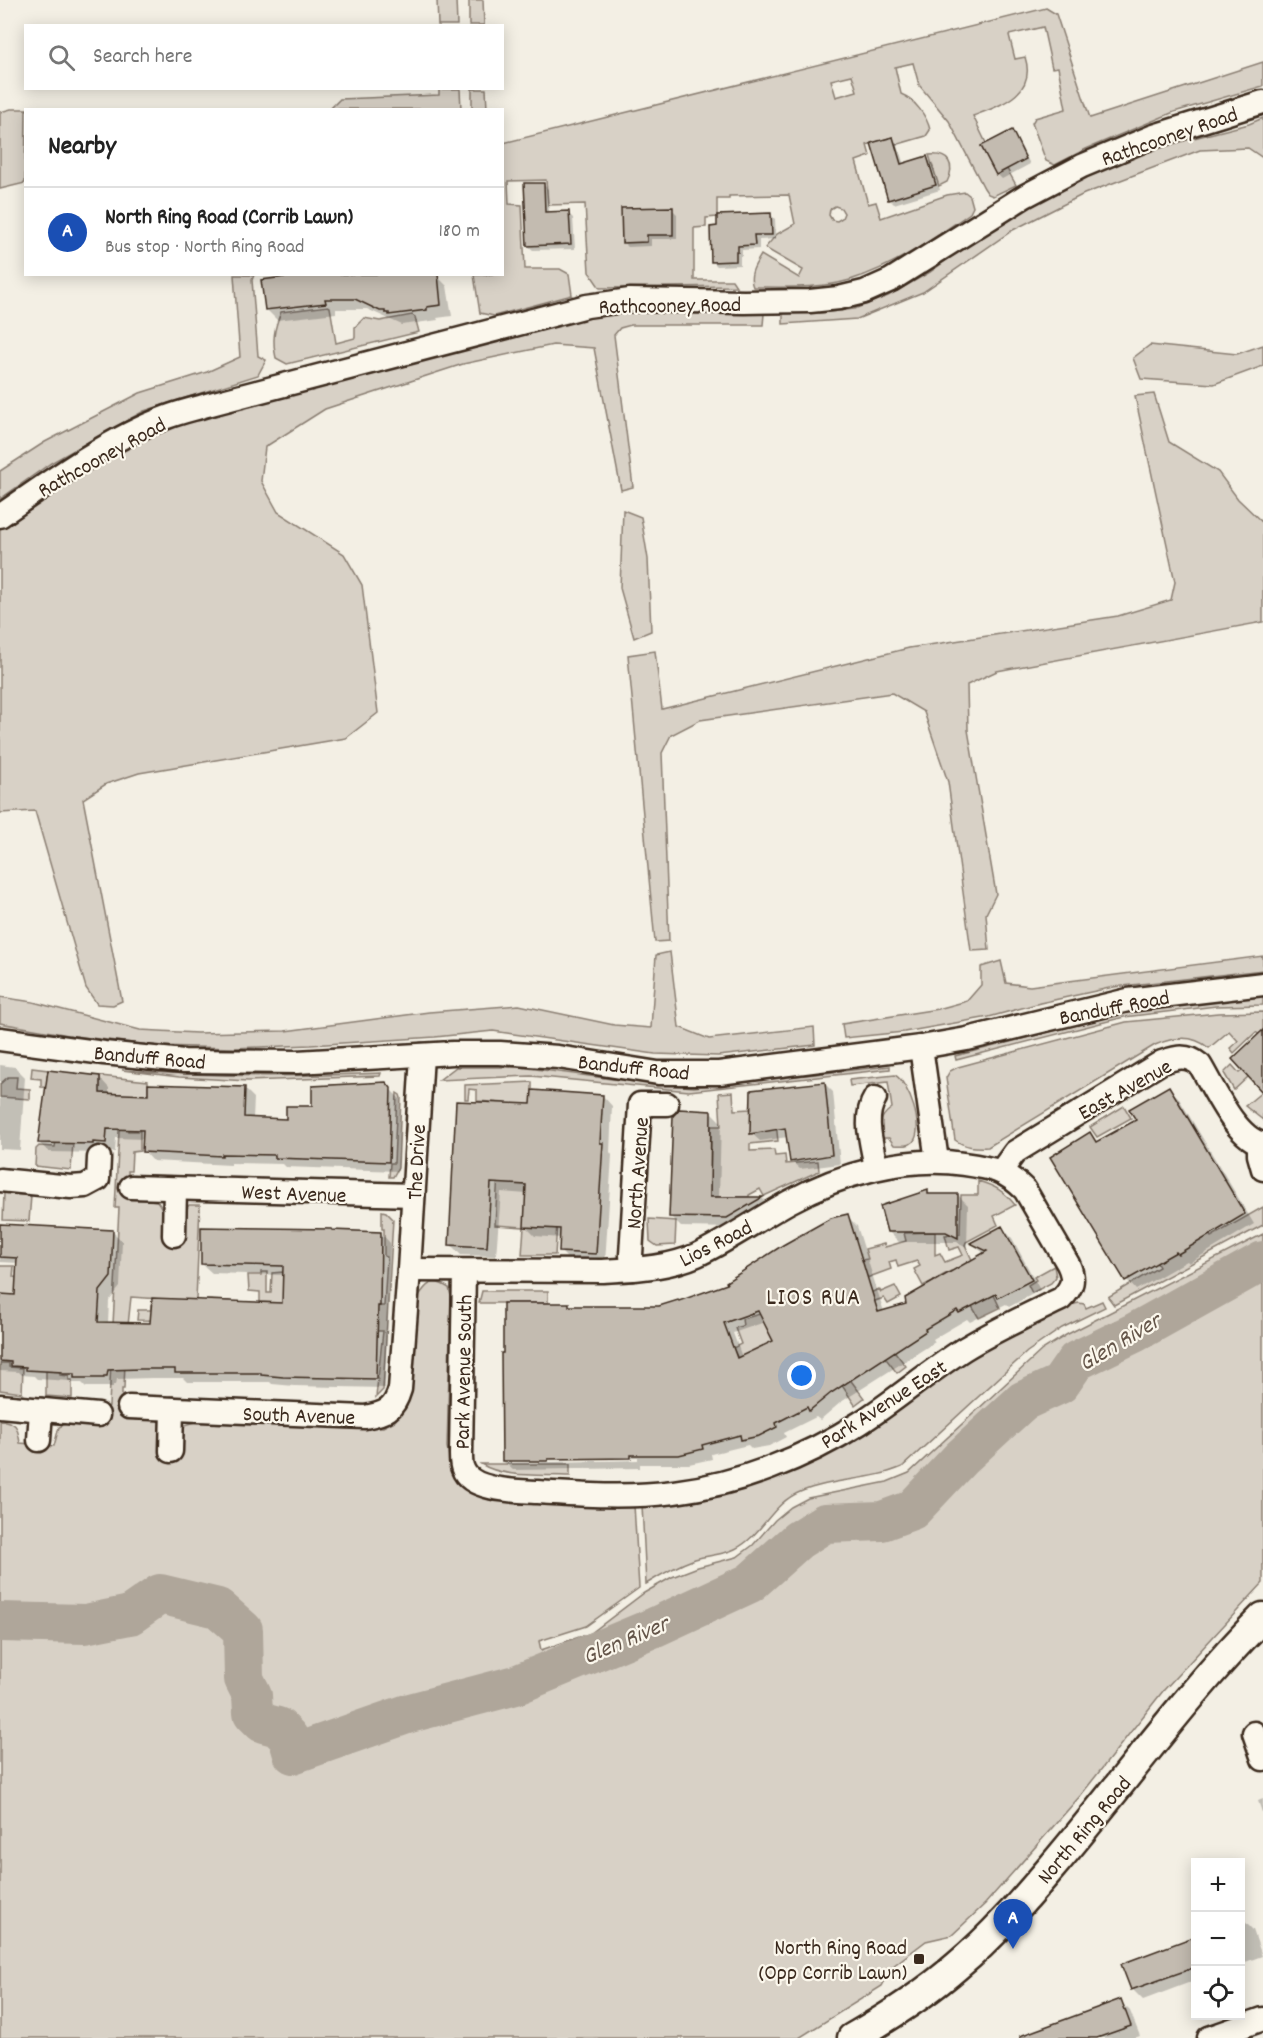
<!DOCTYPE html>
<html lang="en">
<head>
<meta charset="utf-8">
<style>
	:root { --surface:#fff; --page:#f2f2f2; --text:#222; --muted:#767676; --line:#e0e0e0; --accent:#3b2a1e }
	body { margin:0; font-family:Dekko,sans-serif; background:var(--page); color:var(--text) }
	.controls { position:absolute; right:18px; bottom:18px; display:grid; overflow:hidden; border-radius:0px; box-shadow:0 3px 15px #0003 }
	.controls button { width:54px; height:54px; display:grid; place-items:center; padding:0; border:0; border-bottom:2px solid var(--line); background:var(--surface); color:var(--text); font:30px sans-serif }
	.you { position:absolute; left:802px; top:1376px; width:21px; height:21px; margin:-15px; border:4px solid #fff; border-radius:50%; background:#1a73e8; box-shadow:0 0 0 9px #1a73e833 }
	.badge { display:grid; place-items:center; width:39px; height:39px; border-radius:50%; background:var(--accent); color:#fff; font-size:20px; font-weight:700 }
	.pin { position:absolute; translate:-50% -50px; filter:drop-shadow(0 2px 3px #0008) }
	.pin::after { content:''; position:absolute; top:32px; width:21px; height:18px; background:inherit; clip-path:polygon(0 0,100% 0,50% 100%) }
	.list { margin:0; padding:0; list-style:none }
	h2 { display:flex; justify-content:space-between; align-items:center; height:78px; margin:0; padding:0 24px; font-size:26px }
	h2 small { font-size:20px; font-weight:400; color:var(--muted) }
	.list li { display:grid; grid-template-columns:39px 1fr auto; gap:18px; align-items:center; box-sizing:border-box; height:90px; padding:0 24px; border-top:2px solid var(--line) }
	.list b { display:block; font-size:22px; white-space:nowrap }
	.list p { margin:0; font-size:20px; white-space:nowrap; color:var(--muted) }
	.list em { font-size:20px; font-style:normal; color:var(--muted) }
	.icon { flex:none; width:33px; height:33px; fill:none; stroke:currentColor; stroke-width:2; stroke-linecap:round; stroke-linejoin:round }
	.map { position:relative; flex:none; width:1263px; height:2038px; overflow:hidden }
	.search { position:absolute; background:var(--surface); box-shadow:0 3px 15px #0003; left:24px; top:24px; width:480px; height:66px; display:flex; align-items:center; gap:15px; box-sizing:border-box; padding:0 21px; border-radius:0px; color:var(--muted); font-size:22px }
	.panel { position:absolute; background:var(--surface); box-shadow:0 3px 15px #0003; left:24px; top:108px; width:480px; height:168px; border-radius:0px }
	.map>svg:first-child { display:block }
	.green { fill:#d8d1c6; stroke:#8a7e72; stroke-width:1.5; fill-rule:evenodd }
	.shadow { fill:#0003; fill-rule:evenodd }
	.lines { fill:none; stroke-linecap:round; stroke-linejoin:round }
	.river { stroke:#afa69a; stroke-width:40 }
	.building { fill:#c3bbb0; stroke:#3b2a1e; stroke-width:1.5; fill-rule:evenodd }
	.minor-casing { stroke:#3b2a1e; stroke-width:27 }
	.major-casing { stroke:#3b2a1e; stroke-width:33 }
	.minor { stroke:#fbf7ec; stroke-width:22 }
	.major { stroke:#fbf7ec; stroke-width:28 }
	.poi-dot { fill:#3b2a1e; stroke:#fbf7ec; stroke-width:2 }
	.labels { text-anchor:middle; stroke-width:4.5; stroke-linejoin:round; paint-order:stroke }
	.street-label { font-size:22px; fill:#3b2a1e; stroke:#fbf7ec }
	.poi-label { font-size:22px; fill:#3b2a1e; stroke:#fbf7ec; text-anchor:end }
	.neighbourhood-label { font-size:24px; letter-spacing:1.5px; fill:#3b2a1e; stroke:#fbf7ec }
	.water-label { font-size:24px; font-style:italic; fill:#645549; stroke:#fbf7ec }
</style>
</head>
<body>
<div class="map">
<svg width="1263" height="2038" viewBox="0 0 1263 2038">
	<rect width="100%" height="100%" fill="#f3efe4"/>
	<filter id="ink" filterUnits="userSpaceOnUse"><feTurbulence type="fractalNoise" baseFrequency=".0167" numOctaves="2"/><feDisplacementMap in="SourceGraphic" scale="12" xChannelSelector="R" yChannelSelector="G"/><feConvolveMatrix kernelMatrix="1 2 1 2 8 2 1 2 1" color-interpolation-filters="sRGB"/></filter>
	<g filter="url(#ink)">
		<g class="green">
			<path d="M437,0H456L457,25H438Z"/>
			<path d="M469,0H483L484,25H469Z"/>
			<path d="M1046,8L1056,14L1090,118L1263,62V86L1174,112L1086,149L1055,165L1046,161L1032,123L1035,118L1066,109L1058,67L1052,68L1043,27L1009,35L1015,59L1025,57C1037,94 1001,105 973,116L986,143L981,146L996,174L1007,169L1016,185L993,196L988,194L984,188L949,121L919,85L913,63L895,67L901,94C914,99 927,116 930,130L926,136L895,145L892,137L867,145L870,156L856,161L868,204L876,202L881,218L947,195L965,192L970,196L973,207L970,213C933,239 893,267 850,280C819,289 785,287 753,287C748,275 755,265 761,255L799,278L803,270L765,248L777,234L795,224L789,195L729,196V199H717V217L706,218V227L694,228V280H732L736,286L600,288L589,272L585,204L548,205L546,180L508,181L509,204L522,205L525,269H560L569,274L572,295L494,316L480,313L474,275L502,274L503,143ZM852,75L857,91L836,97L831,80ZM835,206L841,208L844,213L842,218L837,221L832,220L829,215L830,209Z"/>
			<path d="M439,89H460L461,109H330L340,99L439,95Z"/>
			<path d="M472,89H486L487,109H472Z"/>
			<path d="M11,109H36L26,110L25,183L0,189V112Z"/>
			<path d="M1263,118V158L1248,148L1200,150L1084,194L1013,230L923,292L857,319L783,324V313H822L854,309L888,296L930,272L1004,218L1104,166L1190,139L1249,124Z"/>
			<path d="M929,155C948,153 956,164 947,182L939,186Z"/>
			<path d="M234,275H254L252,280L258,356L266,360L258,375L144,411L51,463L0,499V471L45,442L140,393L207,372L240,357Z"/>
			<path d="M328,306L330,307L336,343L355,338V327L364,318L380,321L412,315L415,317L419,332L287,364L276,358C272,340 274,329 281,312Z"/>
			<path d="M615,313L764,314L763,325H631L620,328L614,335L633,487L621,490L594,348L553,345L463,364L325,409L265,447L261,481L278,512L344,554L362,585L378,713L346,738L139,773L106,784L83,799L122,1001L113,1005L97,1004L86,988L35,811L0,813V526L45,494L153,432L200,415L566,322Z"/>
			<path d="M1150,345L1237,354L1263,345V366L1214,384L1141,379L1133,358Z"/>
			<path d="M1154,394L1169,442L1218,472L1238,499L1263,523V622L997,671L967,685L968,730L996,894L986,914L989,950L971,951L948,782L924,712L892,693L700,720L671,735L662,753L669,941L655,942L628,655L655,651L662,709L909,648L1118,616L1171,600L1175,582L1135,396Z"/>
			<path d="M623,510L641,517L648,559L651,631L634,638L620,588Z"/>
			<path d="M670,952L679,1027L709,1039L814,1027L815,1045L718,1056L655,1054L493,1031L435,1037L311,1045L233,1048L158,1046L74,1036L0,1023V997L33,1002L140,1030L197,1033L285,1031L429,1012L519,1005L614,1025L651,1028L656,955Z"/>
			<path d="M1263,956V970L1114,987L1040,1003L989,1017L904,1032L844,1038L842,1024L938,1009L967,1001L981,985V967L1001,961L1006,983L1030,986Z"/>
			<path d="M1263,995V1005L1216,1006L1124,1017L956,1060L955,1056L1124,1013Z"/>
			<path d="M1263,1012V1039L1256,1032L1234,1053L1230,1048L1238,1041L1229,1031L1209,1048C1192,1034 1174,1037 1155,1045L988,1147C975,1148 965,1147 955,1140L946,1078L950,1071L958,1067L1126,1022L1218,1013Z"/>
			<path d="M1232,1065L1239,1073L1243,1070L1249,1076L1234,1090L1224,1073Z"/>
			<path d="M890,1066V1069L689,1091L531,1076L439,1080L456,1067H520L635,1082L694,1087Z"/>
			<path d="M32,1068L48,1070L47,1079H70L71,1073L89,1075L60,1088L41,1087V1079L31,1078Z"/>
			<path d="M122,1070C208,1077 294,1077 381,1073L380,1076L248,1081L179,1077Z"/>
			<path d="M895,1075C909,1083 925,1129 913,1142C908,1147 900,1145 894,1145L889,1138H882C880,1123 879,1117 892,1108L888,1082L850,1086L849,1080Z"/>
			<path d="M100,1076L148,1081V1105H129L128,1131H140V1151L132,1152L131,1171H128V1197L157,1201C166,1212 164,1224 164,1237L184,1238L185,1212L189,1205H200L196,1300H194L207,1311V1300L229,1301V1309L194,1321L137,1320L138,1310H151V1305H160V1299L131,1297L126,1344H112L119,1208H115L121,1094L99,1093Z"/>
			<path d="M8,1077H17L16,1088L30,1089V1099L0,1097V1084Z"/>
			<path d="M532,1082V1096L546,1097L505,1118V1103L477,1101V1090L469,1089L468,1099H465V1085Z"/>
			<path d="M1263,1091V1120L1245,1106Z"/>
			<path d="M733,1092L734,1110L750,1109L751,1104L776,1123L778,1141L750,1144V1151L774,1150L775,1156L785,1155L786,1164L818,1161L819,1171L764,1196L760,1189L749,1195V1197H710L711,1126H721L719,1093Z"/>
			<path d="M397,1093L400,1095L401,1098L398,1168L393,1177H389L390,1163H394Z"/>
			<path d="M1124,1106L1131,1118L1097,1137L1090,1127Z"/>
			<path d="M56,1141L73,1143L71,1170L35,1166L36,1149L39,1146L55,1147Z"/>
			<path d="M498,1174L559,1191L555,1255H522L524,1227L495,1225Z"/>
			<path d="M978,1181C995,1186 1004,1191 1015,1205L994,1216L998,1225L966,1242L965,1245L974,1264L969,1267L984,1297L993,1293L1000,1308L979,1318L951,1271L923,1286L914,1269L920,1266L917,1261L898,1267L896,1260L889,1262L891,1269L861,1280L857,1272L849,1275L853,1283L857,1282L866,1295L879,1289L881,1292L895,1286L901,1297L888,1304L884,1298L872,1302L880,1314L869,1322L858,1304L845,1311L853,1322L842,1330L830,1312L842,1303L825,1275L844,1263L842,1258L853,1255L855,1261L868,1259L865,1249L884,1244L885,1247L906,1241L904,1233L935,1232V1255L940,1253L945,1262L963,1255L959,1247L949,1250L945,1235L960,1234L961,1195H978Z"/>
			<path d="M4,1193L31,1196L29,1221L3,1220Z"/>
			<path d="M1194,1207L1211,1237L1263,1207V1225L1114,1305L1108,1297L1159,1267L1147,1245Z"/>
			<path d="M382,1211L386,1212L393,1219L383,1390L376,1397L383,1331H364L281,1320V1303L260,1302V1292L249,1291L248,1275H261V1272H267V1293H271L272,1273L283,1272L370,1306H384L387,1257L384,1256V1229H382Z"/>
			<path d="M649,1219L676,1221L675,1245L657,1246L650,1241Z"/>
			<path d="M1263,1234V1583L1163,1691L1081,1795L985,1904L952,1935L926,1941L893,1966L882,1986L799,2038H0V1420C18,1423 17,1426 20,1443L54,1446L59,1427L109,1406L111,1361L125,1362L124,1389H122V1417L155,1419L160,1422L162,1457H180L182,1434L185,1425L196,1422L383,1427L395,1421L407,1406L417,1299C426,1284 432,1277 449,1288L451,1296L447,1447L453,1476L473,1492L634,1505L639,1588L586,1626L539,1641L541,1650L591,1633L644,1593L672,1577L698,1567L737,1557L753,1545L775,1520L791,1507L808,1498L887,1482L909,1473L1042,1350L1066,1335Z"/>
			<path d="M0,1266H14L13,1277L38,1278L37,1303L1,1294L0,1302Z"/>
			<path d="M1054,1266L1056,1277L1051,1283L1032,1293L1028,1285L1036,1280L1034,1277Z"/>
			<path d="M482,1291H548V1303H479Z"/>
			<path d="M1102,1301L1105,1307L1062,1328L1027,1352L902,1467C870,1481 833,1478 800,1492C772,1503 762,1536 735,1549C723,1555 708,1555 695,1559C678,1565 662,1574 646,1584L642,1505L732,1490L797,1469L848,1440L971,1356L1070,1305L1079,1303L1084,1304L1086,1308Z"/>
			<path d="M760,1314L784,1334L730,1378L738,1359L733,1348L741,1344L735,1328L743,1326L742,1319Z"/>
			<path d="M892,1348L906,1366L897,1373L883,1355Z"/>
			<path d="M0,1363H9V1367L23,1368L22,1393L0,1390Z"/>
			<path d="M46,1370H60V1375L69,1376V1380H72V1398L46,1396Z"/>
			<path d="M849,1378L864,1398L855,1405L841,1384Z"/>
			<path d="M481,1464H570V1476C542,1474 505,1479 481,1464Z"/>
		</g>
		<g class="shadow">
			<path d="M1011,132L1016,137L1030,164L1002,179L997,174Z"/>
			<path d="M892,139L897,143L904,165L927,158L932,163L940,190L894,204L889,199Z"/>
			<path d="M543,184L548,189L549,214L568,213L573,218L575,249L533,250L528,246Z"/>
			<path d="M672,209L677,214V239H651V246L628,247L623,242Z"/>
			<path d="M770,214L775,219L776,239L759,240V249L742,250V256H740V265L717,266L712,261Z"/>
			<path d="M436,275L447,286L452,316L437,318L438,320L402,325L367,309H336V313L277,320L266,309Z"/>
			<path d="M0,1065L15,1067L25,1077L20,1150L0,1149Z"/>
			<path d="M100,1078L109,1088V1095L149,1097L244,1088L254,1098L253,1119L287,1120L314,1108L385,1084L400,1099L398,1171L286,1167L283,1164L231,1163V1165L153,1161L144,1151V1139L116,1138L115,1152L102,1151V1153L49,1152L39,1143Z"/>
			<path d="M825,1084L833,1092L840,1164L800,1169L791,1161L788,1137L760,1141L751,1133Z"/>
			<path d="M1168,1088L1178,1097L1254,1224L1189,1263L1187,1261L1136,1290L1127,1280L1052,1157L1089,1134L1098,1143L1138,1120Z"/>
			<path d="M603,1096L612,1106L610,1152L612,1155L605,1263L570,1261L560,1251L561,1238L535,1236L525,1226L527,1194L501,1192L496,1256L461,1255L451,1245L533,1105Z"/>
			<path d="M711,1112L721,1122L719,1198H762L771,1207L738,1228L681,1227L671,1217Z"/>
			<path d="M928,1192L931,1195H958L968,1205L967,1247L957,1242H899L889,1232Z"/>
			<path d="M847,1216L857,1226L884,1312L908,1305L985,1254L972,1244L1002,1228L1012,1238L1040,1290L1009,1307L1006,1304L970,1322L967,1319L933,1339L935,1342L841,1402L820,1420L816,1417L784,1433L786,1437L769,1446L752,1449L748,1445L711,1454L712,1459L689,1464H640V1468L513,1470L503,1461L568,1304L572,1308H659L729,1285ZM765,1322L775,1341L742,1357L733,1333ZM638,1457V1460L511,1463V1460Z"/>
			<path d="M0,1226L113,1232L122,1241L120,1287L109,1301L108,1324L152,1325L284,1304L285,1275L212,1273L202,1264L381,1233L390,1243L385,1388L294,1386L272,1384L270,1382H187L183,1378H152L117,1379L116,1385H113V1387H86L82,1383H73L71,1381L37,1379L34,1376L22,1375L19,1372L0,1371V1296L16,1297L20,1263L0,1262Z"/>
			<path d="M1263,1799V1815L1258,1801Z"/>
			<path d="M1243,1920L1253,1930L1262,1956L1240,1964V1921Z"/>
			<path d="M1196,1938V1980L1143,2000L1133,1990L1123,1964Z"/>
			<path d="M1120,2001L1130,2011L1140,2036L1134,2038H1020Z"/>
		</g>
		<g class="lines">
			<path class="river" d="M0,1622L85,1624L130,1615L160,1594L218,1608L243,1630L244,1679L252,1695L253,1713L263,1723L278,1727L288,1737L293,1754L410,1713L516,1685L655,1627L750,1583L798,1540L825,1523L882,1521L912,1510L961,1458L1023,1401L1060,1384L1076,1361L1134,1333L1263,1261"/>
		</g>
		<g class="building">
			<path d="M1012,130L1026,159L996,175L981,146Z"/>
			<path d="M893,137L901,164L927,156L936,185L888,200L871,143Z"/>
			<path d="M524,183H544L545,212L569,211L571,244L527,246Z"/>
			<path d="M673,207V235H647V242L622,243L621,208Z"/>
			<path d="M771,213L772,235H754L755,245L738,246V252H736V261L711,262L710,227L717,226V215Z"/>
			<path d="M308,274H438L441,305L427,307V310L389,315V313H385V311H380L355,299H325L326,303L265,310L261,280Z"/>
			<path d="M1263,1030V1093L1232,1059Z"/>
			<path d="M48,1070L100,1076V1093L148,1095V1084L245,1087L244,1117L286,1119V1106H312V1086L386,1082L391,1088L389,1162L275,1158V1155L222,1154V1156L142,1152L143,1130L107,1129L106,1143L93,1142V1144L38,1143Z"/>
			<path d="M825,1082L832,1155L790,1162L785,1128L750,1134L751,1090Z"/>
			<path d="M1169,1086L1245,1214L1178,1254L1176,1252L1125,1281L1050,1157L1090,1132L1096,1142L1136,1120L1129,1109Z"/>
			<path d="M532,1090L603,1095L600,1143H603L596,1254L559,1252L560,1229L524,1227L526,1185L491,1183L487,1247L449,1245L456,1101L531,1104Z"/>
			<path d="M679,1109L711,1111L710,1197H763L727,1218L669,1217L673,1116Z"/>
			<path d="M928,1190V1194H958V1238L946,1232H887L880,1206Z"/>
			<path d="M848,1214L878,1312L906,1304L905,1298L987,1251L970,1243L1002,1226L1032,1280L998,1298L996,1294L959,1313L957,1310L925,1329L926,1331L831,1393L809,1411L807,1407L776,1423L777,1427L759,1436L741,1440L740,1435L702,1445L703,1449L679,1455H631V1458L548,1459V1461H502L501,1353H503V1303H569V1306H659L678,1300L679,1301L727,1284L726,1282L783,1245L831,1218ZM758,1311L773,1341L737,1358L724,1323Z"/>
			<path d="M0,1224L113,1230L111,1277L100,1291L98,1322L150,1323L152,1298L282,1303L283,1266L201,1264V1227L332,1229V1230L381,1232L380,1306H378L376,1379L283,1377L261,1375V1373H175V1369H141L108,1370L107,1376H104V1378H74V1374H62V1372L26,1370V1367L11,1366V1362L0,1361V1303L1,1294L15,1295L17,1258L0,1257Z"/>
			<path d="M1196,1936V1967L1131,1990L1121,1964Z"/>
			<path d="M1121,1999L1131,2026L1097,2038H1021L1020,2036Z"/>
		</g>
		<g class="lines">
			<g class="minor-casing">
				<g id="minor">
					<path d="M0,516C50,481 110,438 167,417C180,412 194,409 207,405L587,306L630,300L744,302L810,301L839,298L864,292L891,280L1025,196L1082,166L1154,136L1263,102"/>
					<path d="M0,1039L104,1053L184,1061L297,1062L453,1053H500L558,1057L658,1073H719L921,1047L967,1039L1128,1000L1263,984"/>
					<path d="M921,1047L937,1161"/>
					<path d="M875,1098C862,1118 873,1147 876,1168"/>
					<path d="M1259,1143V1155L1263,1169"/>
					<path d="M1001,1171L1015,1152L1162,1062C1177,1057 1187,1054 1200,1065C1214,1088 1235,1138 1263,1144"/>
					<path d="M0,1180L71,1187L85,1186L98,1179L99,1158"/>
					<path d="M131,1187L413,1195"/>
					<path d="M174,1235L175,1189"/>
					<path d="M632,1269L631,1255L640,1104H667"/>
					<path d="M409,1270L603,1271C635,1269 668,1268 697,1255C729,1240 758,1219 789,1202C840,1174 906,1155 964,1164C992,1168 1005,1170 1025,1190L1068,1264C1075,1279 1073,1287 1061,1299C1028,1315 995,1330 964,1349C928,1372 896,1400 860,1423C805,1458 739,1484 674,1492C629,1498 582,1495 537,1492C517,1491 471,1491 463,1469C461,1465 461,1459 461,1455L464,1271"/>
					<path d="M0,1406L98,1415"/>
					<path d="M129,1407L365,1417C386,1413 394,1410 400,1389L409,1270L422,1055"/>
					<path d="M39,1440L41,1410"/>
					<path d="M171,1451L172,1409"/>
					<path d="M1254,1733L1263,1759"/>
					<path d="M1209,2038L1263,2019"/>
				</g>
			</g>
			<g class="major-casing">
				<path id="major" d="M852,2038C889,2017 925,1994 957,1966C992,1937 1022,1902 1051,1868C1122,1785 1186,1694 1263,1617"/>
			</g>
			<use href="#minor" class="minor"/>
			<use href="#major" class="major"/>
		</g>
	</g>
	<rect class="poi-dot" x="913" y="1953" width="12" height="12" rx="3"/>
	<g class="labels">
		<g class="street-label">
			<text transform="translate(1169 135) rotate(-19)" y="8">Rathcooney Road</text>
			<text transform="translate(670 304) rotate(-1)" y="8">Rathcooney Road</text>
			<text transform="translate(101 456) rotate(-29)" y="8">Rathcooney Road</text>
			<text transform="translate(1114 1006) rotate(-11)" y="8">Banduff Road</text>
			<text transform="translate(150 1056) rotate(5)" y="8">Banduff Road</text>
			<text transform="translate(634 1066) rotate(6)" y="8">Banduff Road</text>
			<text transform="translate(1124 1088) rotate(-29)" y="8">East Avenue</text>
			<text transform="translate(415 1162) rotate(-87)" y="8">The Drive</text>
			<text transform="translate(636 1173) rotate(-86)" y="8">North Avenue</text>
			<text transform="translate(294 1192) rotate(2)" y="8">West Avenue</text>
			<text transform="translate(715 1242) rotate(-27)" y="8">Lios Road</text>
			<text transform="translate(462 1372) rotate(-89)" y="8">Park Avenue South</text>
			<text transform="translate(883 1403) rotate(-33)" y="8">Park Avenue East</text>
			<text transform="translate(299 1414) rotate(2)" y="8">South Avenue</text>
			<text transform="translate(1083 1829) rotate(-50)" y="8">North Ring Road</text>
		</g>
		<g class="poi-label">
			<text x="907" y="1954">North Ring Road<tspan x="907" dy="25">(Opp Corrib Lawn)</tspan></text>
		</g>
		<g class="neighbourhood-label">
			<text x="814" y="1304">LIOS RUA</text>
		</g>
		<g class="water-label">
			<text transform="translate(1119 1341) rotate(-31)" y="8">Glen River</text>
			<text transform="translate(625 1639) rotate(-23)" y="8">Glen River</text>
		</g>
	</g>
</svg>
<div class="controls">
<button>+</button>
<button>−</button>
<button><svg class="icon" aria-label="locate" viewBox="0 0 24 24"><circle cx="12" cy="12" r="6"/><path d="M12 2v4M12 18v4M2 12h4M18 12h4"/></svg></button>
</div>
<div class="you"></div>
<div class="pin badge" style="left:1013px;top:1949px;background:#1a4fb4">A</div>
<div class="search"><svg class="icon" aria-label="search" viewBox="0 0 24 24"><circle cx="10" cy="10" r="6"/><path d="M15 15l6 6"/></svg>Search here</div>
<section class="panel">
<h2>Nearby<small></small></h2>
<ul class="list">
<li><span class="badge" style="background:#1a4fb4">A</span><div><b>North Ring Road (Corrib Lawn)</b><p>Bus stop · North Ring Road</p></div><em>180 m</em></li>
</ul>
</section>
</div>
</body>
</html>
